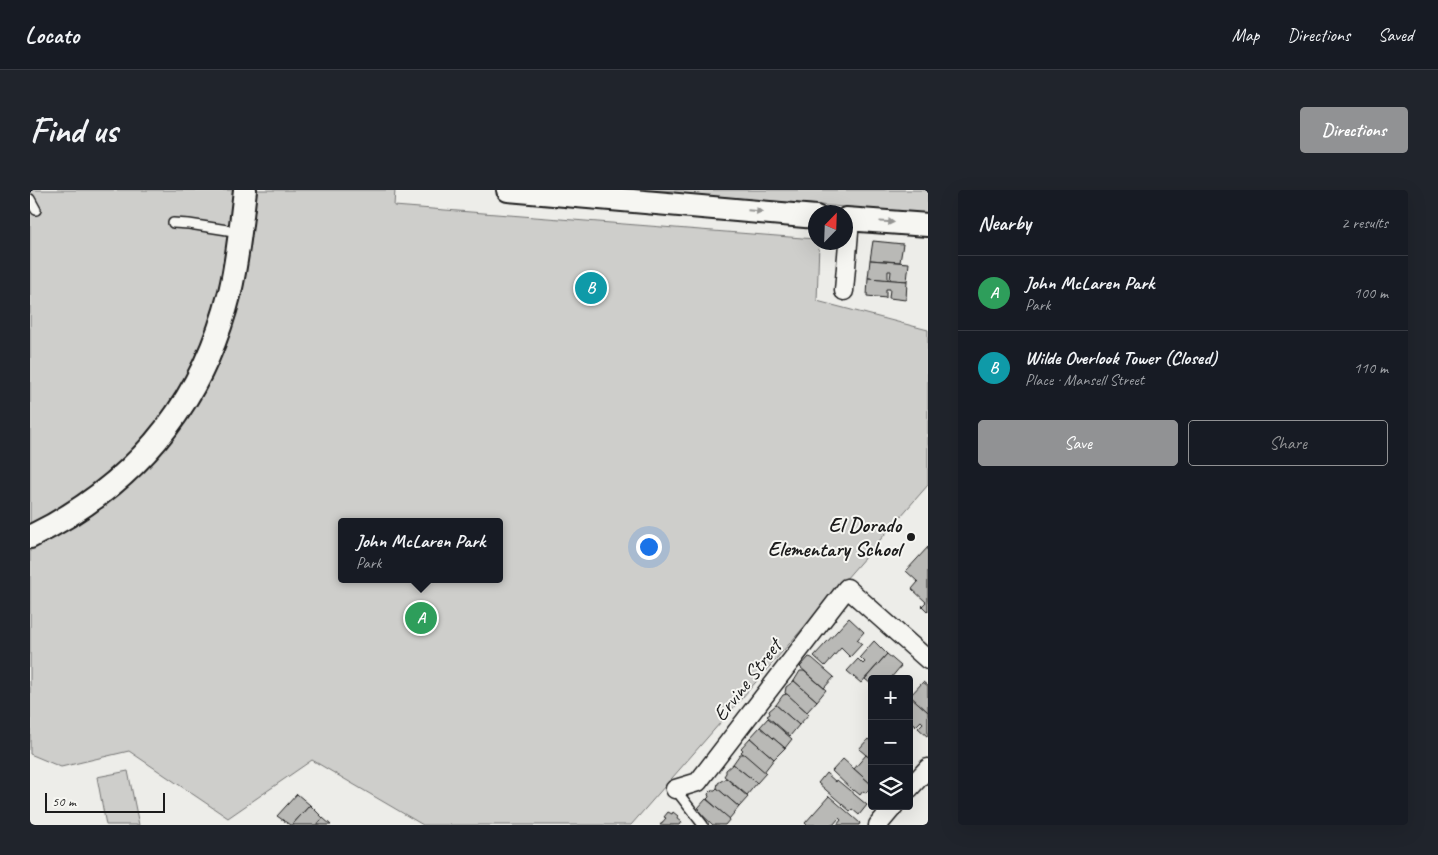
<!DOCTYPE html>
<html lang="en">
<head>
<meta charset="utf-8">
<style>
	:root { --surface:#171b24; --page:#20242c; --text:#f1f3f6; --muted:#9ea1a6; --line:#363941; --accent:#919294 }
	body { margin:0; font-family:Caveat,sans-serif; background:var(--page); color:var(--text) }
	.controls { position:absolute; right:15px; bottom:15px; display:grid; overflow:hidden; border-radius:5px; box-shadow:0 5px 20px #0002 }
	.controls button { width:45px; height:45px; display:grid; place-items:center; padding:0; border:0; border-bottom:1px solid var(--line); background:var(--surface); color:var(--text); font:25px sans-serif }
	.compass { position:absolute; left:778px; top:15px; width:45px; height:45px; border-radius:50%; background:var(--surface); box-shadow:0 5px 20px #0002; rotate:23deg }
	.scale { position:absolute; left:15px; bottom:12px; width:120px; box-sizing:border-box; padding-left:5px; border:2px solid #1c1c1c; border-top:0; font-size:14px; line-height:18px; white-space:nowrap; color:#1c1c1c; -webkit-text-stroke:4px #f6f6f2; paint-order:stroke }
	.you { position:absolute; left:618px; top:356px; width:18px; height:18px; margin:-12px; border:4px solid #fff; border-radius:50%; background:#1a73e8; box-shadow:0 0 0 8px #1a73e833 }
	.badge { display:grid; place-items:center; width:32px; height:32px; border-radius:50%; background:var(--accent); color:#fff; font-size:16px; font-weight:700 }
	.pin { position:absolute; translate:-50% -50%; border:2px solid #fff; box-shadow:0 1px 5px #0006 }
	.popup { position:absolute; left:308px; top:328px; width:165px; height:65px; box-sizing:border-box; display:grid; place-content:center; border-radius:5px; background:var(--surface); filter:drop-shadow(0 1px 4px #0005); font-size:16px; white-space:nowrap; color:var(--muted) }
	.popup b { font-size:19px; color:var(--text) }
	.popup::after { content:''; position:absolute; left:50%; top:100%; margin-left:-10px; border:10px solid transparent; border-top-color:var(--surface) }
	.list { margin:0; padding:0; list-style:none }
	h2 { display:flex; justify-content:space-between; align-items:center; height:65px; margin:0; padding:0 20px; font-size:21px }
	h2 small { font-size:16px; font-weight:400; color:var(--muted) }
	.list li { display:grid; grid-template-columns:32px 1fr auto; gap:15px; align-items:center; box-sizing:border-box; height:75px; padding:0 20px; border-top:1px solid var(--line) }
	.list b { display:block; font-size:19px; white-space:nowrap }
	.list p { margin:0; font-size:16px; white-space:nowrap; color:var(--muted) }
	.list em { font-size:16px; font-style:normal; color:var(--muted) }
	.actions { display:flex; gap:10px; padding:15px 20px }
	.actions a { flex:1; padding:11px 0; border:1px solid var(--accent); border-radius:5px; text-align:center; font-size:18px; color:var(--accent) }
	.actions .main { background:var(--accent); color:#fff }
	.icon { flex:none; width:28px; height:28px; fill:none; stroke:currentColor; stroke-width:2; stroke-linecap:round; stroke-linejoin:round }
	.map { position:relative; flex:none; width:898px; height:635px; overflow:hidden; border-radius:5px }
	header { display:flex; align-items:center; gap:30px; box-sizing:border-box; height:70px; padding:0 25px; background:var(--surface); border-bottom:1px solid var(--line) }
	header strong { font-size:24px }
	nav { display:flex; gap:28px; margin-inline-start:auto; font-size:18px }
	.intro { display:flex; align-items:center; justify-content:space-between; box-sizing:border-box; height:120px; padding:0 30px }
	h1 { margin:0; font-size:35px }
	.button { padding:12px 22px; border-radius:5px; background:var(--accent); color:#fff; font-size:18px; font-weight:700 }
	main { display:flex; gap:30px; padding:0 30px }
	aside { flex:1; background:var(--surface); border-radius:5px; box-shadow:0 5px 20px #0002 }
	.map>svg:first-child { display:block }
	.green { fill:#cececb; stroke:#757574; fill-rule:evenodd }
	.building { fill:#b9b9b6; stroke:#1c1c1c }
	.lines { fill:none; stroke-linecap:round; stroke-linejoin:round }
	.service-casing { stroke:#1c1c1c; stroke-width:12 }
	.minor-casing { stroke:#1c1c1c; stroke-width:21 }
	.tertiary-casing { stroke:#1c1c1c; stroke-width:26 }
	.service { stroke:#f6f6f2; stroke-width:9 }
	.minor { stroke:#f6f6f2; stroke-width:18 }
	.tertiary { stroke:#f6f6f2; stroke-width:22 }
	.oneway { fill:#949492 }
	.poi-dot { fill:#1c1c1c; stroke:#f6f6f2; stroke-width:2 }
	.labels { text-anchor:middle; stroke-width:4; stroke-linejoin:round; paint-order:stroke }
	.poi-label { font-size:21px; font-weight:bold; fill:#1c1c1c; stroke:#f6f6f2; text-anchor:end }
	.street-label { font-size:21px; fill:#1c1c1c; stroke:#f6f6f2 }
</style>
</head>
<body>
<header>
<strong>Locato</strong>
<nav><a>Map</a><a>Directions</a><a>Saved</a></nav>
</header>
<div class="intro"><h1>Find us</h1><a class="button">Directions</a></div>
<main>
<div class="map">
<svg width="898" height="635" viewBox="0 0 898 635">
	<rect width="100%" height="100%" fill="#edede9"/>
	<filter id="ink" filterUnits="userSpaceOnUse"><feTurbulence type="fractalNoise" baseFrequency=".02" numOctaves="2"/><feDisplacementMap in="SourceGraphic" scale="10" xChannelSelector="R" yChannelSelector="G"/><feConvolveMatrix kernelMatrix="1 2 1 2 8 2 1 2 1" color-interpolation-filters="sRGB"/></filter>
	<g filter="url(#ink)">
		<g class="green">
			<path d="M0,0H365L364,16L785,49L786,52L789,53L787,111L898,140V295L601,635H393L282,570L198,628L99,561L31,577L0,564ZM312,332H470V389H312Z"/>
			<path d="M610,0H898V24Z"/>
			<path d="M98,581L109,635H76L67,587Z"/>
		</g>
		<g class="building">
			<path d="M843,51L873,54L870,72L840,70Z"/>
			<path d="M840,70L879,73L877,91L860,90L861,81H858V90L838,88Z"/>
			<path d="M838,88L877,91L876,110L859,108L860,99H856V108L837,106Z"/>
			<path d="M552,90H573V97L560,106L550,99Z"/>
			<path d="M898,357V422L892,416L896,412L882,399L888,392L876,381Z"/>
			<path d="M819,428L834,442L827,450L832,454L820,467L811,458L795,476L784,466Z"/>
			<path d="M844,451L857,464L831,493L817,481L828,469L833,474L835,472L830,467Z"/>
			<path d="M857,464L871,476L860,489H842L841,494L835,489Z"/>
			<path d="M779,467L782,468L804,487L794,498L770,477Z"/>
			<path d="M770,481H774L796,500L787,511L764,491Z"/>
			<path d="M764,491L787,511L777,522L755,503L756,497Z"/>
			<path d="M893,492L898,496V522L880,506Z"/>
			<path d="M757,504L779,524L769,535L746,515L753,505Z"/>
			<path d="M879,505L898,522V547L888,538L893,533L891,531L886,536L879,530Z"/>
			<path d="M746,515L769,535L760,546L737,526L740,524L739,521Z"/>
			<path d="M738,528L762,549L755,558L730,537Z"/>
			<path d="M730,537L755,558L744,569L720,548Z"/>
			<path d="M720,548L744,569L734,582L711,562L713,560L711,558Z"/>
			<path d="M838,549L842,552V570L829,559Z"/>
			<path d="M710,564H714L736,583L727,593L703,574Z"/>
			<path d="M836,565L842,570V595L824,579Z"/>
			<path d="M813,569L842,595L836,603L833,601L830,605L824,600L823,601L802,581Z"/>
			<path d="M703,574L727,593L717,605L694,586L696,583V580Z"/>
			<path d="M796,583L806,592L807,590L837,615L829,625L822,619L820,621L788,593Z"/>
			<path d="M696,588L718,607L709,617L687,598L688,593Z"/>
			<path d="M687,598L709,617L699,629L677,609L679,607L678,604L682,600H685Z"/>
			<path d="M267,604L280,615L262,635H260L247,626Z"/>
			<path d="M799,606L830,633L829,635H807L811,630L809,628L803,635H777L775,633Z"/>
			<path d="M676,609L700,629L695,635H683L668,621L670,619L668,618Z"/>
			<path d="M280,615L293,628L287,635H262Z"/>
			<path d="M638,622L642,624L643,622L648,626L647,628L652,632L650,635H630L636,628L634,627Z"/>
			<path d="M293,628L301,635H287Z"/>
		</g>
		<g class="lines">
			<g class="service-casing">
				<g id="service">
					<path d="M0,9L6,20"/>
					<path d="M143,33L159,34L210,42"/>
					<path d="M645,599L673,635"/>
				</g>
			</g>
			<g class="minor-casing">
				<g id="minor">
					<path d="M814,101L820,30"/>
					<path d="M645,599L668,592L817,398L898,470"/>
					<path d="M879,599L898,578"/>
					<path d="M848,635L864,616"/>
				</g>
			</g>
			<g class="tertiary-casing">
				<g id="tertiary">
					<path d="M478,0L786,27"/>
					<path d="M816,29L898,35"/>
					<path d="M0,347C104,296 172,215 200,102C208,68 211,34 215,0"/>
				</g>
			</g>
			<use href="#service" class="service"/>
			<use href="#minor" class="minor"/>
			<use href="#tertiary" class="tertiary"/>
		</g>
		<defs><path id="oneway-solid" d="M-6-.8H1V-3.2L6.5 0L1 3.2V.8H-6Z" transform="scale(1.25)"/></defs>
		<g class="oneway">
			<use href="#oneway-solid" transform="translate(725 21) rotate(5)"/>
			<use href="#oneway-solid" transform="translate(857 32) rotate(4)"/>
		</g>
	</g>
	<circle class="poi-dot" cx="881" cy="347" r="5"/>
	<g class="labels">
		<g class="poi-label">
			<text x="871" y="342">El Dorado<tspan x="871" dy="24">Elementary School</tspan></text>
		</g>
		<g class="street-label">
			<text transform="translate(717 490) rotate(-52)" y="7">Ervine Street</text>
		</g>
	</g>
</svg>
<div class="controls">
<button>+</button>
<button>−</button>
<button><svg class="icon" aria-label="layers" viewBox="0 0 24 24"><path d="M12 4l9 5-9 5-9-5zM3 14l9 5 9-5"/></svg></button>
</div>
<svg class="compass" viewBox="-18 -18 36 36"><path d="M0-13l5 13h-10z" fill="#e53935"/><path d="M0 13l5-13h-10z" fill="#9ea1a6"/></svg>
<div class="scale">50 m</div>
<div class="you"></div>
<div class="pin badge" style="left:391px;top:428px;background:#2e9e5b">A</div>
<div class="popup"><b>John McLaren Park</b>Park</div>
<div class="pin badge" style="left:561px;top:98px;background:#0f9aa8">B</div>
</div>
<aside>
<h2>Nearby<small>2 results</small></h2>
<ul class="list">
<li><span class="badge" style="background:#2e9e5b">A</span><div><b>John McLaren Park</b><p>Park</p></div><em>100 m</em></li>
<li><span class="badge" style="background:#0f9aa8">B</span><div><b>Wilde Overlook Tower (Closed)</b><p>Place · Mansell Street</p></div><em>110 m</em></li>
</ul>
<div class="actions"><a class="main">Save</a><a>Share</a></div>
</aside>
</main>
</body>
</html>
